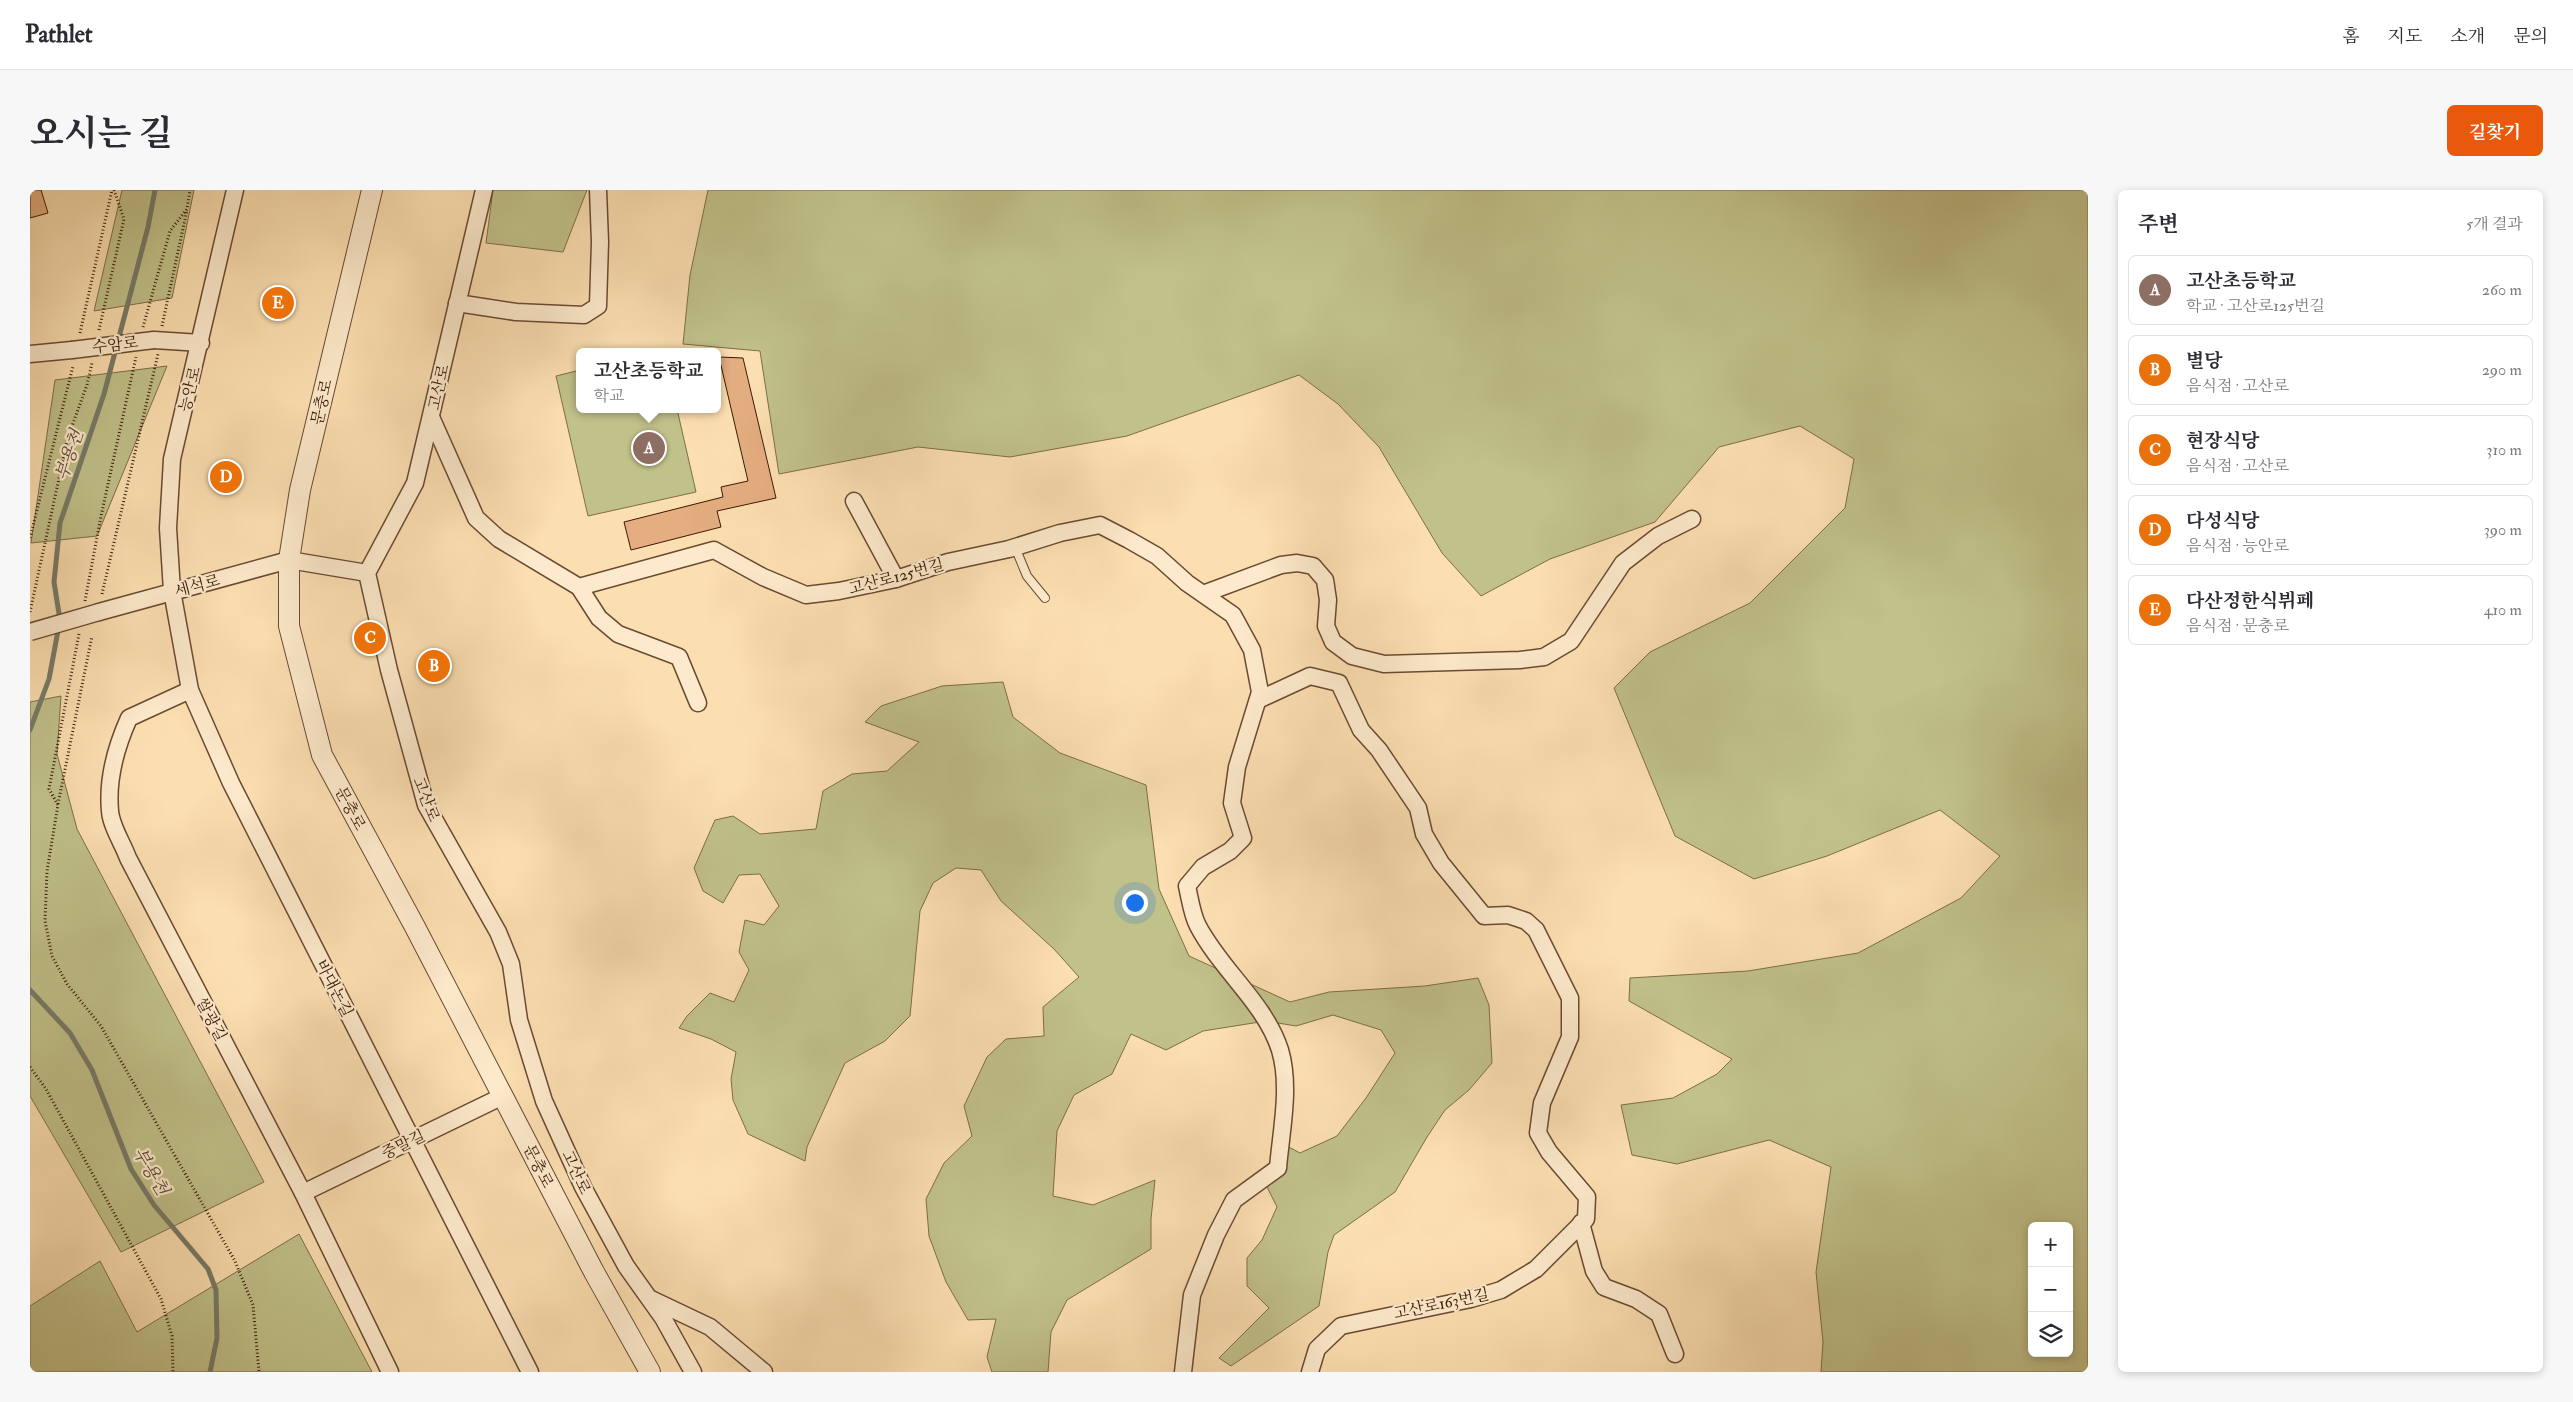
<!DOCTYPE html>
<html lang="ko">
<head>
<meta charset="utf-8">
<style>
	:root { --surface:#fff; --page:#f7f7f7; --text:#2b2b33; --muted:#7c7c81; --line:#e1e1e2; --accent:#ea580c }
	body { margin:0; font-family:"IM FELL Double Pica","Noto Serif KR",serif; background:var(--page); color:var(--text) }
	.controls { position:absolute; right:15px; bottom:15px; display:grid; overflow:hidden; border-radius:8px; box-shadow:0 2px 8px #0003 }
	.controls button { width:45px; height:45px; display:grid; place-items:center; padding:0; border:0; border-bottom:1px solid var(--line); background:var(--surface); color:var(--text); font:25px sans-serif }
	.you { position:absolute; left:1104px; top:712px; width:18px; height:18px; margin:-12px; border:4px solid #fff; border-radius:50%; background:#1a73e8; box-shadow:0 0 0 8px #1a73e833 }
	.badge { display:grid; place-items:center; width:32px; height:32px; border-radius:50%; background:var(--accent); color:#fff; font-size:16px; font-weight:700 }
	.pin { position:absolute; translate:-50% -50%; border:2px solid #fff; box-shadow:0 1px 5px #0006 }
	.popup { position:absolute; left:546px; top:158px; width:145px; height:65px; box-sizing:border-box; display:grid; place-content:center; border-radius:8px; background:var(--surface); filter:drop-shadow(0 1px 4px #0005); font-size:16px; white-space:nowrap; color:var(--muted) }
	.popup b { font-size:19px; color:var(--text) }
	.popup::after { content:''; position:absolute; left:50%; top:100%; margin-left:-10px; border:10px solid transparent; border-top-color:var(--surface) }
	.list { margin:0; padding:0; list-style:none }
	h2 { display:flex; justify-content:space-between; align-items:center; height:65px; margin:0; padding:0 20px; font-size:21px }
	h2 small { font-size:16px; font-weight:400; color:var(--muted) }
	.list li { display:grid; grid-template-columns:32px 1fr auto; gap:15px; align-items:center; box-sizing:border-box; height:70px; margin:0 10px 10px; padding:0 10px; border:1px solid var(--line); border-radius:8px }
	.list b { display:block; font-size:19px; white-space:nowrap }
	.list p { margin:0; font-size:16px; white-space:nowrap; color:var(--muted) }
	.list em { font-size:16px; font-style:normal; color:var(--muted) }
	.icon { flex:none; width:28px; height:28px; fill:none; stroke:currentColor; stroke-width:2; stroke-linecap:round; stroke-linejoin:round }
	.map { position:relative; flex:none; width:2058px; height:1182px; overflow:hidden; border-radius:8px }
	header { display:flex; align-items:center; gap:30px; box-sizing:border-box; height:70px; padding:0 25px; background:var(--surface); border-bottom:1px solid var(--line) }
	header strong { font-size:24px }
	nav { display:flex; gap:28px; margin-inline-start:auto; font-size:18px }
	.intro { display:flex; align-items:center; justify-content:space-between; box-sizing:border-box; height:120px; padding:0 30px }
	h1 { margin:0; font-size:35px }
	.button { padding:12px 22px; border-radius:8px; background:var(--accent); color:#fff; font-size:18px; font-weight:700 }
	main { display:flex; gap:30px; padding:0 30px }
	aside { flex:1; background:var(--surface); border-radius:8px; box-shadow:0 2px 8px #0003 }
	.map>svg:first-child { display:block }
	.green { fill:#c1c18a; stroke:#7e6d48; fill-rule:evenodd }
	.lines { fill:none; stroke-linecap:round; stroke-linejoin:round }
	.stream { stroke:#777b68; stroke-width:5 }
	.building { fill:#e5ae80; stroke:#3a1907 }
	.service-casing { stroke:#6a4a32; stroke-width:10 }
	.minor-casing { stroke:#6a4a32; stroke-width:19 }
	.tertiary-casing { stroke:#6a4a32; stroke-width:22 }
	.path { stroke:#3a1907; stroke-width:3; stroke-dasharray:1 2.5; stroke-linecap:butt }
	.service { stroke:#fdeacc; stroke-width:8 }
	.minor { stroke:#fdeacc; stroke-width:16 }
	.tertiary { stroke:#fdeacc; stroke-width:20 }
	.minor-bridge-casing { stroke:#6a4a32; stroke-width:19; stroke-linecap:butt }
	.minor-bridge { stroke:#fdeacc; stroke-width:16 }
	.labels { text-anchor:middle; stroke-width:4.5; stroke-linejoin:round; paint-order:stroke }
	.street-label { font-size:16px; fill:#3a1907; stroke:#fdeacc }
	.water-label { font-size:18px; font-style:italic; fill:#594a37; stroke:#fdeacc }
</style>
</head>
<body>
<header>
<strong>Pathlet</strong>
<nav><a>홈</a><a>지도</a><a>소개</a><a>문의</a></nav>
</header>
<div class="intro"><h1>오시는 길</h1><a class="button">길찾기</a></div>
<main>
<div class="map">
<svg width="2058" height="1182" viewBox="0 0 2058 1182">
	<rect width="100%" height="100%" fill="#fcdfb1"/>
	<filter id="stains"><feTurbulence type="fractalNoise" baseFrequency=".004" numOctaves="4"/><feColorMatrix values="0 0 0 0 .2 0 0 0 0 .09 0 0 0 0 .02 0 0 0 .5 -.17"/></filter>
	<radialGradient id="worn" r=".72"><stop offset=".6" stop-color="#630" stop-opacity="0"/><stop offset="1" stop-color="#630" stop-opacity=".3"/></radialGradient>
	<g class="green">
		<path d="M92,0H164L142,108L64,121Z"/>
		<path d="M463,0H557L533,62L456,53Z"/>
		<path d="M678,0H2058V1182H1791L1793,1152L1786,1082L1801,977L1739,950L1647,974L1602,965L1591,915L1643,908L1687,884L1702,869L1599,811L1600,788L1718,781L1828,763L1931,708L1970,666L1910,620L1797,666L1724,689L1645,646L1584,498L1620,462L1720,413L1815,318L1824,269L1770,236L1689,257L1625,332L1520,369L1451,406L1412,363L1349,257L1308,214L1269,185L1097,246L980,267L888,257L749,284L730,161L653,154L660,85ZM2002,1036H2039V1163H2002Z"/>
		<path d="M137,176L67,346L1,353L25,190Z"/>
		<path d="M550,180V219H647L666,302L558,326L526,186Z"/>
		<path d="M973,492L983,527L1030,563L1116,595L1129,699L1159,766L1260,812L1299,802L1395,796L1448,788L1459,815L1462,873L1439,900L1415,920L1397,947L1365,1002L1304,1045L1298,1062L1289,1116L1201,1176L1189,1168L1239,1118L1217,1096V1068L1232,1050L1247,1017L1237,997L1244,949L1270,963L1307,946L1336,908L1365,863L1351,840L1303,825L1266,836L1236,831L1173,841L1136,860L1101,844L1082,884L1044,905L1027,941L1023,1006L1063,1015L1125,990L1121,1029V1059L1037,1110L1021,1142L1018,1182H962L957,1167L966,1129L938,1130L916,1092L899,1046L896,1009L914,973L942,946L934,916L957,867L976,849L1014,846L1013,817L1049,787L1024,759L971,711L951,680L926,678L903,693L890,721L880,826L855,851L815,873L777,957L775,971L718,944L703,910L701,889L706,862L681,849L649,838L657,826L680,803L704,812L719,780L709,762L715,730L734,735L749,716L730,684L709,685L693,713L673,701L664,678L685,630L703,626L730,644L786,639L793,601L822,584L857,581L889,552L835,532L851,516L912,496Z"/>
		<path d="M31,506L27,564L47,639L234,992L91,1062L0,906V512Z"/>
		<path d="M269,1044L342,1182H0V1116L70,1071L107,1142Z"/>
	</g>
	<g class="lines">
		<g class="stream">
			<path d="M0,540L19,489L30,430L24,392L30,333L74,204L118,37L125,0"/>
			<path d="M0,800L40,843L62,880L101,979L124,1015L178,1079L186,1100L187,1148L180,1182"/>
		</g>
	</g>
	<g class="building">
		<path d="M0,0H11L18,23L0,28Z"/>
		<path d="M689,167L713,168L746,308L687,321L691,337L601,360L594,332L693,307L691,297L718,291Z"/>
	</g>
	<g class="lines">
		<g class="service-casing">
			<path id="service" d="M985,357L997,386L1015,408"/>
		</g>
		<g class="minor-casing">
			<g id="minor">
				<path d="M205,0L142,269L138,338L142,401L160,500L201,593L500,1182"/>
				<path d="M454,0L385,293L337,383L359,480L396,615L468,742L481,774L489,830L514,911L553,997L596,1076L633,1128L663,1182"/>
				<path d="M427,113L486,122L554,125L568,116L570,52L568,0"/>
				<path d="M124,150L171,153"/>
				<path d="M0,164L42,160"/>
				<path d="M401,227L446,328L469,349L549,397L684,360L733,387L776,405L809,401L866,389L918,372L979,359L1030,343L1070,335L1099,350L1127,366L1157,393L1203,425L1222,460L1230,502L1207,577L1202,613L1213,648L1200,661L1173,677L1157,696C1160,709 1162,725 1168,736C1191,780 1235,813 1250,860C1261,897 1251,941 1248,978L1204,1010L1186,1045L1162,1105L1153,1182"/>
				<path d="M824,311L866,389"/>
				<path d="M549,397L569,428L588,444L649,467L668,513"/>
				<path d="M1173,404L1251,375L1267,373L1283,376L1295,390L1298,410L1296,436L1303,452L1322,466L1354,474L1490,470L1514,467L1541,451L1593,373L1628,346L1662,329"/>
				<path d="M69,422L259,370L337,383"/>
				<path d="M160,500L99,528C86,557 77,589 80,621C81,636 93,654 98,668L273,1003L360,1182"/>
				<path d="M1228,510L1280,486L1309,493L1331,540L1349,560L1388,618L1394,644L1411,673L1454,726L1478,725L1496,731L1506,740L1540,808V847L1512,913L1508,943L1519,962L1557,1007L1556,1029L1506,1079L1471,1100L1441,1109L1311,1136L1287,1159L1280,1182"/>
				<path d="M273,1003L473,906"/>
				<path d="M1551,1033L1564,1081L1574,1097L1606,1109L1629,1124L1645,1164"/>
				<path d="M621,1109L680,1137L734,1182"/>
			</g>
		</g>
		<g class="tertiary-casing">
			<path id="tertiary" d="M342,0L270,300L259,370V436L292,565L385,737L564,1082L620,1182"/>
		</g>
		<g class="path">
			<path d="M132,136L157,20"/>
			<path d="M113,137L140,41L157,19L160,0"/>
			<path d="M69,140L94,29L84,0"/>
			<path d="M50,143L82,0"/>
			<path d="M0,348L43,176"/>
			<path d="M72,404L128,164"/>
			<path d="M55,411L71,326L106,167"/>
			<path d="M0,422L38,247L57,195L62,173"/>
			<path d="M49,444L19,599L28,615L17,681L15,731L22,766L37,794L71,836L205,1071L223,1115L229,1182"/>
			<path d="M28,614L62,446"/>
			<path d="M0,877L16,899L131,1109L142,1146L143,1182"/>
		</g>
		<use href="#service" class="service"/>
		<use href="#minor" class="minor"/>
		<use href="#tertiary" class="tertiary"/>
		<g class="minor-bridge-casing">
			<g id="minor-bridge">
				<path d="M42,160L124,150"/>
				<path d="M0,442L69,422"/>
			</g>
		</g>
		<use href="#minor-bridge" class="minor-bridge"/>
	</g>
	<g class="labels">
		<g class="street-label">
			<text transform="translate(85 154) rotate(-7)" y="6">수암로</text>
			<text transform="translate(408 197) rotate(-77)" y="6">고산로</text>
			<text transform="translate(159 199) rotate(-76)" y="6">능안로</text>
			<text transform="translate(291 212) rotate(-77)" y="6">문충로</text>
			<text transform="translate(866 386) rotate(-15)" y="6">고산로125번길</text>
			<text transform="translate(167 395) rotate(-15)" y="6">세석로</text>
			<text transform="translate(397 609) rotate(68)" y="6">고산로</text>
			<text transform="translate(321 618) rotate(62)" y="6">문충로</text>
			<text transform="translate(305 798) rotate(63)" y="6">바대논길</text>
			<text transform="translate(182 829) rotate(62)" y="6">쌀광길</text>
			<text transform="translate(373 954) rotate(-26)" y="6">중말길</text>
			<text transform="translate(509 976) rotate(63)" y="6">문충로</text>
			<text transform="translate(547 982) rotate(65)" y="6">고산로</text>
			<text transform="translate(1411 1113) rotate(-12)" y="6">고산로163번길</text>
		</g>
		<g class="water-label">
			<text transform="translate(39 265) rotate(-71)" y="6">부용천</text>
			<text transform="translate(121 981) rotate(60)" y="6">부용천</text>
		</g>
	</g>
	<rect width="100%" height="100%" filter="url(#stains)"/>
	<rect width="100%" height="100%" fill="url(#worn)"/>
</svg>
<div class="controls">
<button>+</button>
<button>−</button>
<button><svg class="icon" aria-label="layers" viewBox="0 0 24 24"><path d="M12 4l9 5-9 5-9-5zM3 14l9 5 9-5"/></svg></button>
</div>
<div class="you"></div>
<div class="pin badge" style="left:619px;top:258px;background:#8d6e63">A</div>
<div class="popup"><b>고산초등학교</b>학교</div>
<div class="pin badge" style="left:404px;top:476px;background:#e8710a">B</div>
<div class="pin badge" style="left:340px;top:448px;background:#e8710a">C</div>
<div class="pin badge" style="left:196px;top:287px;background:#e8710a">D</div>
<div class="pin badge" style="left:248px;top:113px;background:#e8710a">E</div>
</div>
<aside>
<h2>주변<small>5개 결과</small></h2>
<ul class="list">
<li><span class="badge" style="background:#8d6e63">A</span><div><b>고산초등학교</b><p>학교 · 고산로125번길</p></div><em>260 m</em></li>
<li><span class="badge" style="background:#e8710a">B</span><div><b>별당</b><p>음식점 · 고산로</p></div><em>290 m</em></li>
<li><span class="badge" style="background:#e8710a">C</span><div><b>현장식당</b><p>음식점 · 고산로</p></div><em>310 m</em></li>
<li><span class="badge" style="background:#e8710a">D</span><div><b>다성식당</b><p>음식점 · 능안로</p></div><em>390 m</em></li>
<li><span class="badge" style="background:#e8710a">E</span><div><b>다산정한식뷔페</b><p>음식점 · 문충로</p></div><em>410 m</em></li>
</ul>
</aside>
</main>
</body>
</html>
